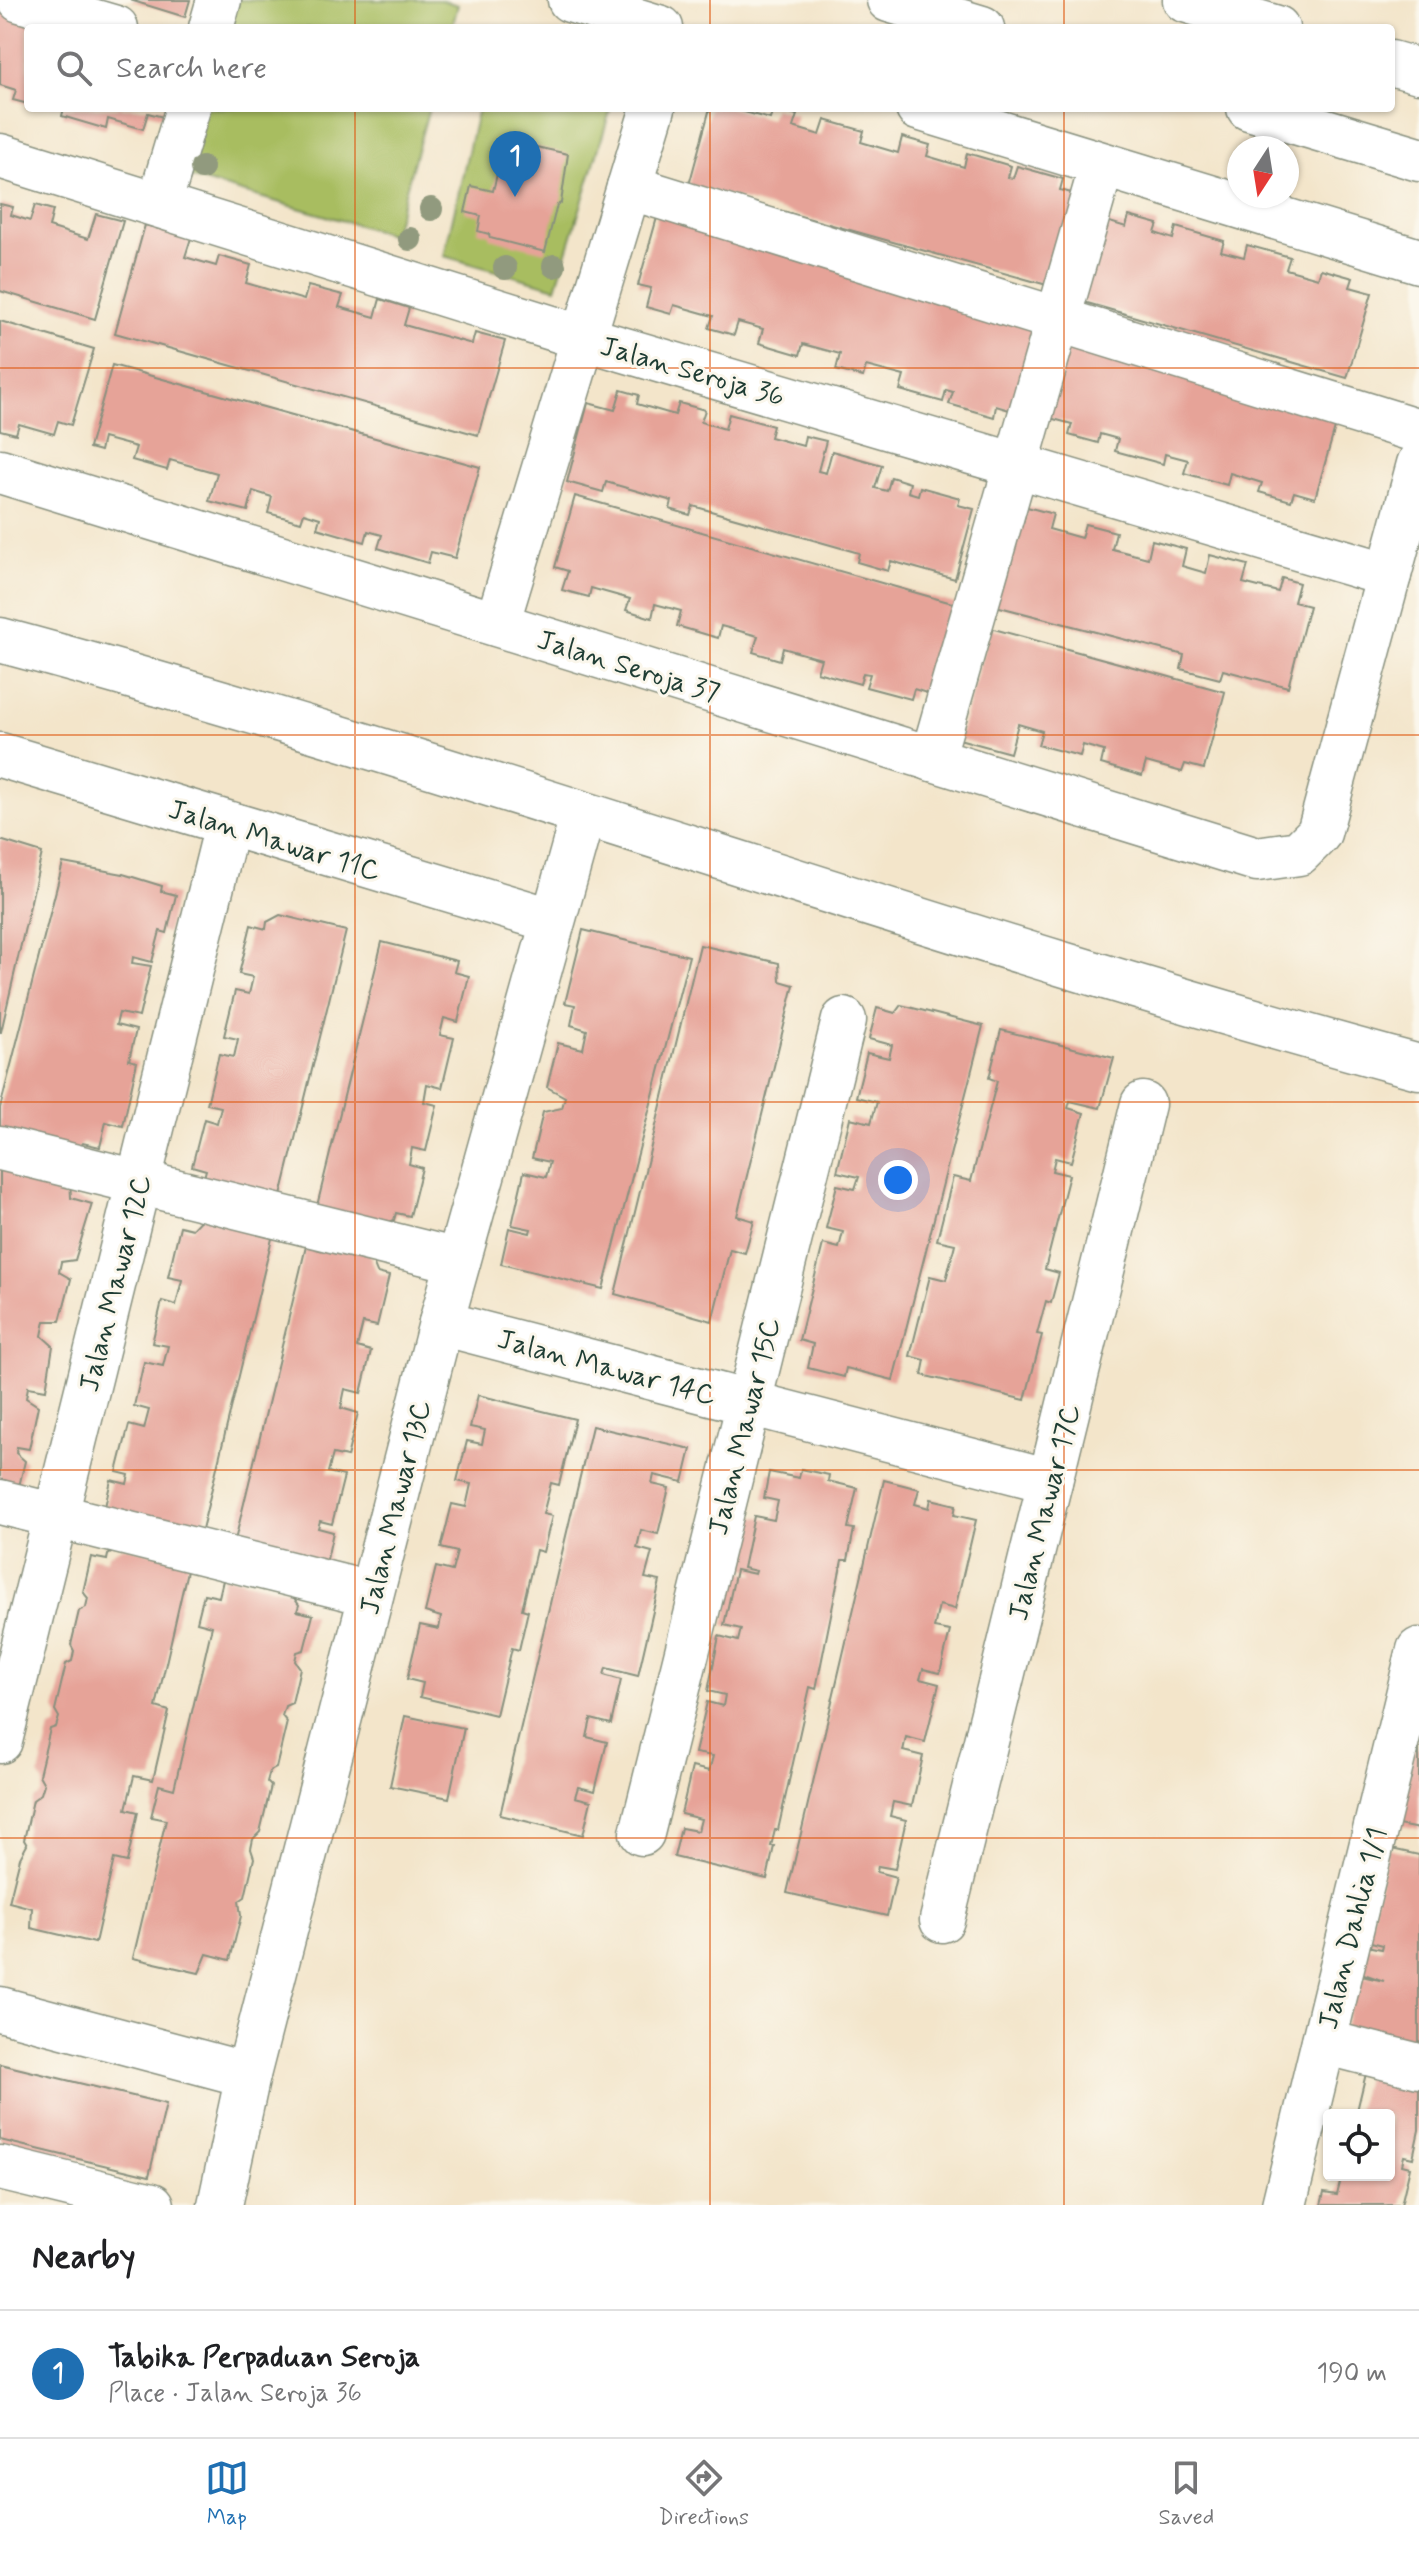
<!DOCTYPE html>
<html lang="en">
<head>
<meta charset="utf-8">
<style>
	:root { --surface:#fff; --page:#f6f6f6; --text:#202124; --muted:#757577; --line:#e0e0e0; --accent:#1f6fb2 }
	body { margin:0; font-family:Mynerve,sans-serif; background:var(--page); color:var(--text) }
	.controls { position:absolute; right:24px; bottom:24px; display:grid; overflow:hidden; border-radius:8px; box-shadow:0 2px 6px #0004 }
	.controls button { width:72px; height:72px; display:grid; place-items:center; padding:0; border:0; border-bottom:2px solid var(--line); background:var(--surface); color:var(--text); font:40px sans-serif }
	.compass { position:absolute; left:1227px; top:136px; width:72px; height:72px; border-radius:50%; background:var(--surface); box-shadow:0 2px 6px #0004; rotate:192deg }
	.you { position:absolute; left:898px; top:1180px; width:28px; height:28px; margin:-20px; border:6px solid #fff; border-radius:50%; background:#1a73e8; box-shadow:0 0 0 12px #1a73e833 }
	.badge { display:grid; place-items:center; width:52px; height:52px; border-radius:50%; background:var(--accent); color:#fff; font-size:26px; font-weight:700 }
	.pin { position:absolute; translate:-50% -66px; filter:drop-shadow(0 2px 4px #0008) }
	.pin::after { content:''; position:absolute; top:42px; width:28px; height:24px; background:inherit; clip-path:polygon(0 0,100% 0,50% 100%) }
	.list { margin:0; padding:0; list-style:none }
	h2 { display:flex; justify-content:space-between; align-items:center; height:104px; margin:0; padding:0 32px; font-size:34px }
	h2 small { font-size:26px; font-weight:400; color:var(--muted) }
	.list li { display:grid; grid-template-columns:52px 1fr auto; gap:24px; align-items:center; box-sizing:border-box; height:128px; padding:0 32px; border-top:2px solid var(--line) }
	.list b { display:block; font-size:30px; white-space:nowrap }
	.list p { margin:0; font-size:26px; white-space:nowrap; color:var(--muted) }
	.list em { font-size:26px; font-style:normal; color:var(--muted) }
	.icon { flex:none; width:44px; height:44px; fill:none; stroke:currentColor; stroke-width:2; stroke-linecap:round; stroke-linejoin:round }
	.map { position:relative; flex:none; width:1419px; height:2205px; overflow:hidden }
	.search { position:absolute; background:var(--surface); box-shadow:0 2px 6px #0004; left:24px; right:24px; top:24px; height:88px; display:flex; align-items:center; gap:20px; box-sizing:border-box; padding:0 28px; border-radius:8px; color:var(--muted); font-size:30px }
	.sheet { height:232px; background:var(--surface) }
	nav { display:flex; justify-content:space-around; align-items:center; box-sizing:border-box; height:112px; border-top:2px solid var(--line); background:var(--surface); font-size:22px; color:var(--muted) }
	nav a { display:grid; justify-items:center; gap:4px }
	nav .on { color:var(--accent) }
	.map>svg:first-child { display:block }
	.green { fill:#a8bd61; stroke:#647d4a; stroke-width:2 }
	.building { fill:#e6a398 }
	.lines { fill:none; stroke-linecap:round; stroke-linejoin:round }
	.minor-casing { stroke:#89917f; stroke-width:47 }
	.minor { stroke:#fff; stroke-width:44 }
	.tree { fill:#919a7e }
	.grid { fill:none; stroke:#de580e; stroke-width:2; stroke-opacity:0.55 }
	.labels { text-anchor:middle; stroke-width:6; stroke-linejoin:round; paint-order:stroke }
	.street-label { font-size:28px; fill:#1f3d34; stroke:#fbf7ec }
</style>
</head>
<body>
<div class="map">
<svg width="1419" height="2205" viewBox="0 0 1419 2205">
	<rect width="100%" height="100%" fill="#fbf7ec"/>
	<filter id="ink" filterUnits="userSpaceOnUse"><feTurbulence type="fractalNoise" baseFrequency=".0125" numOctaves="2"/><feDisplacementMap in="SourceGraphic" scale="16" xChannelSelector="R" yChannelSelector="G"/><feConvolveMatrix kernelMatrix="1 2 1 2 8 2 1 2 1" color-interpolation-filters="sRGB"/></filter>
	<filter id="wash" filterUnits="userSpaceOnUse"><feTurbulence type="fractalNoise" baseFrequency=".006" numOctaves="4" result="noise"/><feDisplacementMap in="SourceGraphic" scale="32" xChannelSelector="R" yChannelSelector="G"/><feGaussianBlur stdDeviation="1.8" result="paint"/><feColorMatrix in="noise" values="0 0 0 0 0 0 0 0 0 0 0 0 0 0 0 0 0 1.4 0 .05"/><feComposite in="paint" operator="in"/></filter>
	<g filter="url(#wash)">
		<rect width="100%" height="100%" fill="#f3e5ca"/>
		<g class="green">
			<path d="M228,0H441L458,5L452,28H220Z"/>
			<path d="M198,108H429L393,235L179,174Z"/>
			<path d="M478,108H611L556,288L444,256Z"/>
		</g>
		<g id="blocks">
			<g class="building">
				<path d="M130,0H190L185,17Z"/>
				<path d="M0,3L85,28H28V104L13,100L16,90L0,85Z"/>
				<path d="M64,108H165L163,117L148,113L143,129L108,119L106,129L62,116Z"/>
				<path d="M710,108H730L770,119L774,108L797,115L793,127L820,135L825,120L864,131L861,142L898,153L902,137L930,145L927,156L964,167L967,153L1011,166L1008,177L1013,178L1017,166L1063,179L1060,190L1079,195L1054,287L689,185Z"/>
				<path d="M505,140L568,154L561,203L557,205L545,252L490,238L489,234L478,231L481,216L465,212L471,186L493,191Z"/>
				<path d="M0,204L13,207L11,215L30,221L35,205L53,210L49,227L88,239L96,214L123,221L95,319L0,291Z"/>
				<path d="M658,214L1041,322L1016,412L996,406L994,417L949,404L953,392L946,390L943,402L900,390L904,376L866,366L863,377L836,370L840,354L803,344L800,355L759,343L763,329L738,322L734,335L709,328L713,316L674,305L671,314L646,307L651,288L638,285Z"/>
				<path d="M1129,216L1158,224L1155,233L1173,239L1176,227L1224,241L1221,251L1244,257L1247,245L1290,257L1286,269L1318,278L1321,269L1353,278L1350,287L1372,293L1347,378L1077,300L1100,219L1126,227Z"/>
				<path d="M145,225L191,238L185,257L216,266L219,256L251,265L246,283L304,300L308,286L343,295L339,307L375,317L380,299L409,308L404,325L472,344L475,333L505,341L478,435L115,333Z"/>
				<path d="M0,321L94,349L71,425L58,421L54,434L19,424L16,434L0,430Z"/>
				<path d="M1069,336L1339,414L1315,498L1294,492L1291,501L1259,492L1262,483L1230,473L1227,485L1184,473L1188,460L1165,454L1163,464L1115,451L1118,439L1100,434L1098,443L1069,435L1072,424L1046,417Z"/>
				<path d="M112,365L480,467L455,558L431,552L428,563L378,548L382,535L368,531L365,542L317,528L320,518L304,513L301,522L268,513L272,497L253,491L248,511L209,501L217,473L170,460L167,470L132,460L136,447L103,438L100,451L89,448Z"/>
				<path d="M621,390L639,395L637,404L675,415L679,403L705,410L701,422L725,429L729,414L773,426L770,437L803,446L805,436L826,441L818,471L826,473L832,451L882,465L875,488L887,491L891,477L910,483L908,492L918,495L920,487L960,498L958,505L974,509L955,579L891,561L888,571L857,562L859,553L693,506L690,515L670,509L672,501L606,482L603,492L567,482L588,403L615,410Z"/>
				<path d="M575,496L959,605L933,695L914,689L911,699L866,687L870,674L863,673L860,684L817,672L821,659L783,648L780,660L753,652L758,636L721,626L718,638L677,626L681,611L655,604L652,618L626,610L630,599L591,588L589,597L562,590L568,571L555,567Z"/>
				<path d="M1027,507L1053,514L1049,529L1081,538L1085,524L1116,532L1112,549L1148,558L1152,540L1186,549L1182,566L1206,573L1210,555L1248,565L1243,583L1278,592L1282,578L1299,583L1294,602L1309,606L1288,687L1223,670L1220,679L1181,669L1184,655L992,605L1014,520L1023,523Z"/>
				<path d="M990,628L1225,692L1204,769L1185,764L1182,772L1146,762L1142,776L1101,764L1104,751L1083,745L1080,756L1038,745L1042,731L1018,724L1010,753L959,739Z"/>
				<path d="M0,840L42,853L1,1032H0Z"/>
				<path d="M63,863L123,874L162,886L161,891L176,895L167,933L160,931L152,962L133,957L132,963L151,966L139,1017L119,1013L116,1025L136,1030L129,1060L137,1062L123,1126L106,1122L100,1147L83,1143L77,1151L0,1138V1108Z"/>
				<path d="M280,915L346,931L280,1200L203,1181L206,1170L192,1166L204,1119L217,1123L221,1107L207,1104L219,1054L234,1057L238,1039L224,1036L235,991L249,994L253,977L239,974L251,925L266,929L267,922Z"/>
				<path d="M583,930L689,956L603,1289L501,1264L509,1228L530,1233L531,1229L512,1225L524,1172L546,1177L550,1162L532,1158L543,1112L562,1108L565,1097L547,1087L558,1043L583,1049L587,1030L571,1025L575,1005L565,1003Z"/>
				<path d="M382,942L457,961L454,972L469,976L458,1022L444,1018L440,1035L454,1038L442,1088L427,1084L424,1102L437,1105L426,1151L412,1148L409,1164L422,1168L410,1216L396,1213L394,1220L382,1226L316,1210Z"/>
				<path d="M700,945L779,963L780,981L794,985L737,1216L754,1221L745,1253L730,1249L712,1321L615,1294Z"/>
				<path d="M901,1005L983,1026L893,1380L846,1368L844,1377L808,1368L813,1344L799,1340L823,1244L839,1248L843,1232L826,1228L837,1185L855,1189L859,1177L837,1172L850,1118L871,1123L877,1102L856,1097L867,1053L889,1058L892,1045L869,1039L877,1008L895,1013Z"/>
				<path d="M1001,1030L1114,1058L1100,1108L1070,1101L1068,1108L1084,1113L1071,1162L1055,1158L1052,1171L1069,1175L1045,1269L1059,1273L1051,1303L1046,1301L1037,1334L1042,1335L1025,1400L922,1375L925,1360L910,1356L930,1276L946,1280L955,1244L937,1240L953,1177L971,1181L997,1081L989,1078Z"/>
				<path d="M0,1161L70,1178L71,1198L92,1204L75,1260L61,1262L59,1272L71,1279L60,1321H45L42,1336L53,1346L46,1390L28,1387L26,1398L38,1406L29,1449L17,1447L16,1453L25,1461L18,1491L0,1486Z"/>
				<path d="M210,1210L275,1226L198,1546L104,1511L111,1480L127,1484L129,1475L117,1472L129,1425L144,1429L149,1410L134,1406L144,1362L163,1366L168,1346L152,1343L162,1301L176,1305L182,1280L168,1277L180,1226L192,1229Z"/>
				<path d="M308,1238L369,1253L377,1273L389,1276L377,1326L363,1323L357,1347L371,1351L361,1393L345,1389L341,1408L358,1413L347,1457L333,1454L328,1472L344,1476L332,1524L320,1521L318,1528L333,1532L326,1564L232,1553Z"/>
				<path d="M478,1395L575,1419L559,1485L551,1483L543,1514L552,1516L543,1552L536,1550L522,1609L528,1611L519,1650L512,1648L496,1715L420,1697L423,1683L407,1679L420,1625L439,1629L441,1617L425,1612L436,1567L452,1571L457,1552L441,1548L452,1504L466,1507L471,1484L457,1481L467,1441L482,1444L485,1430L470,1427Z"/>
				<path d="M592,1426L691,1449L683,1482L654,1475L652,1484L669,1488L658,1534L641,1530L637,1548L652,1552L645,1578L660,1581L638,1676L606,1668L604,1675L621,1680L611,1724L591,1719L587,1737L607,1742L595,1791L578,1787L575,1797L591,1801L583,1835L500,1815Z"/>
				<path d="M801,1469L829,1475L828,1481L857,1488L848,1528L854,1529L848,1560H842L816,1689L810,1687L778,1830H775L771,1846H774L767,1879L674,1857L681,1828L698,1831L701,1819L681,1814L692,1767L709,1771L713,1756L695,1753L707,1702L723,1706L725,1695L708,1691L719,1636L738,1641L741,1629L724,1625L736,1570L755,1574L756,1571L743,1568L754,1516L774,1520L778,1501L764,1498L769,1472L799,1478Z"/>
				<path d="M884,1480L919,1489L915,1504L929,1508L931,1499L956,1505L954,1515L976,1520L955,1609L939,1605L934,1628L950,1631L940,1673L923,1669L920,1679L939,1684L925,1742L906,1737L903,1751L923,1756L912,1806L893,1802L890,1816L906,1820L895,1869L878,1866L877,1872L896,1877L887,1916L787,1893Z"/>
				<path d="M123,1546L189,1562L156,1707L169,1711L153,1780L134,1776L126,1809L138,1812L127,1862L114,1859L95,1943L31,1928L32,1908L9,1902L20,1858L27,1845L24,1840L33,1800L41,1794L44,1784L39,1775L50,1729L56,1727L59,1717L55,1710L66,1664L72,1661L74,1651L71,1645L79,1611L86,1607L88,1598L83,1592L91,1557L107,1560L108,1555Z"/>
				<path d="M224,1576L289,1591L299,1605L297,1611L313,1615L304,1650L297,1652L295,1661L300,1668L292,1703L285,1706L282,1716L287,1722L276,1768L270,1771L267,1782L271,1786L260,1832L253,1839L251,1849L254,1858L245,1897L239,1901L241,1916L230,1960L207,1954L199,1973L133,1958L166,1820L151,1817L159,1785L174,1789L212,1626L197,1622L204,1594L219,1597Z"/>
				<path d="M405,1716L464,1728L449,1798L390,1786Z"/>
				<path d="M1414,1748L1419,1749V1829L1398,1825Z"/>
				<path d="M1387,1848L1419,1855V2048L1344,2032L1357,1975L1384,1981L1361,1973L1366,1946L1382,1949L1383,1945L1367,1941Z"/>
				<path d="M1369,2061L1419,2073V2130L1413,2158L1404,2156L1402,2165L1410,2167L1401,2205H1321L1324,2193L1337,2195L1342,2175H1389V2115H1356Z"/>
				<path d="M0,2064L166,2104L149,2176L0,2140Z"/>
			</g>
		</g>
	</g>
	<g filter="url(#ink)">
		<use href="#blocks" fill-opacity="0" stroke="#89917f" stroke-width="2"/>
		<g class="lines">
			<g class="minor-casing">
				<g id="minor">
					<path d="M20,0L116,28"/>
					<path d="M570,0L661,28"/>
					<path d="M889,0L982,28"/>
					<path d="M1185,0L1277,28"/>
					<path d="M211,28L219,0"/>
					<path d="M1391,63L1419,71"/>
					<path d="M918,108L1419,261"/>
					<path d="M1249,108L1419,159"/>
					<path d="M0,156L584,338L1389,575"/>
					<path d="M629,187L1419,431"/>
					<path d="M159,205L188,108"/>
					<path d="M0,471L1257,859L1299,853L1319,833L1419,464"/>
					<path d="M497,624L653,108"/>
					<path d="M0,640C477,768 942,939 1419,1067"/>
					<path d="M0,755L551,920"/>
					<path d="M932,759L1102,165"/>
					<path d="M0,1148L458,1261"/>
					<path d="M441,1323L1050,1481"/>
					<path d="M0,1502L371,1594"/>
					<path d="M0,1741L227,825"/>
					<path d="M642,1833L844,1020"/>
					<path d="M942,1920L1143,1104"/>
					<path d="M0,2009L248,2075"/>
					<path d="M1324,2042L1419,2066"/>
					<path d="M0,2168L152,2205"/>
					<path d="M220,2205L248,2075L441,1323L583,814"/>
					<path d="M1284,2205L1419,1650"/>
				</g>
			</g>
			<use href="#minor" class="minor"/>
		</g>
		<g class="tree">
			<circle cx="202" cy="168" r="12"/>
			<circle cx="431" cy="209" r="12"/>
			<circle cx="410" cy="239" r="12"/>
			<circle cx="554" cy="266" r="12"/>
			<circle cx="505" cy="268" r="12"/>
		</g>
	</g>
	<path class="grid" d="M355,0V28M710,0V28M1064,0V28M355,108V2205M710,108V2205M1064,108V2205M0,368H1419M0,735H1419M0,1102H1419M0,1470H1419M0,1838H1419"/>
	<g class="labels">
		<g class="street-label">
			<text transform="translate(693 370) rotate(16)" y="10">Jalan Seroja 36</text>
			<text transform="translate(629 665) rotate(17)" y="10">Jalan Seroja 37</text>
			<text transform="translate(275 839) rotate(17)" y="10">Jalan Mawar 11C</text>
			<text transform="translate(114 1283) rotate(-76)" y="10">Jalan Mawar 12C</text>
			<text transform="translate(607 1366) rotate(15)" y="10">Jalan Mawar 14C</text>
			<text transform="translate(743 1426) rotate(-76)" y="10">Jalan Mawar 15C</text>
			<text transform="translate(394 1507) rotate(-76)" y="10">Jalan Mawar 13C</text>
			<text transform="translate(1043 1512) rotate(-76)" y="10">Jalan Mawar 17C</text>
			<text transform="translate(1351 1928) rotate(-76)" y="10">Jalan Dahlia 1/1</text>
		</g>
	</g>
</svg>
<div class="controls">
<button><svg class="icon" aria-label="locate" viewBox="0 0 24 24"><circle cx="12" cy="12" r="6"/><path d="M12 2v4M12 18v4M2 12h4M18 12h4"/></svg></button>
</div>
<svg class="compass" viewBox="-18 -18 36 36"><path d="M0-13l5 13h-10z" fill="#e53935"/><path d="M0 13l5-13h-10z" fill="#757577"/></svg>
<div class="you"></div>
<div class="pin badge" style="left:515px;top:197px">1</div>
<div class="search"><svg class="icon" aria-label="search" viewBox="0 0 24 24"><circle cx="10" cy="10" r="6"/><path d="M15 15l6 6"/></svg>Search here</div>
</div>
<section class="sheet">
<h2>Nearby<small></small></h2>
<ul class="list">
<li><span class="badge">1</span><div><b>Tabika Perpaduan Seroja</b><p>Place · Jalan Seroja 36</p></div><em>190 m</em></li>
</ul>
</section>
<nav>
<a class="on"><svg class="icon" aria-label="map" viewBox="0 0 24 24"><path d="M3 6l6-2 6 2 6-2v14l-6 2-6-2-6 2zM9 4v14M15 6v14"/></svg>Map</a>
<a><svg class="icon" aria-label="directions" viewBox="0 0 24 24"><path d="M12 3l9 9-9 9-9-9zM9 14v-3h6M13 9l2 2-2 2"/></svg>Directions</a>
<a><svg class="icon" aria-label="saved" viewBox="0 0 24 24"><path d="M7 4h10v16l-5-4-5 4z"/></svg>Saved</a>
</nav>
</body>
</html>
